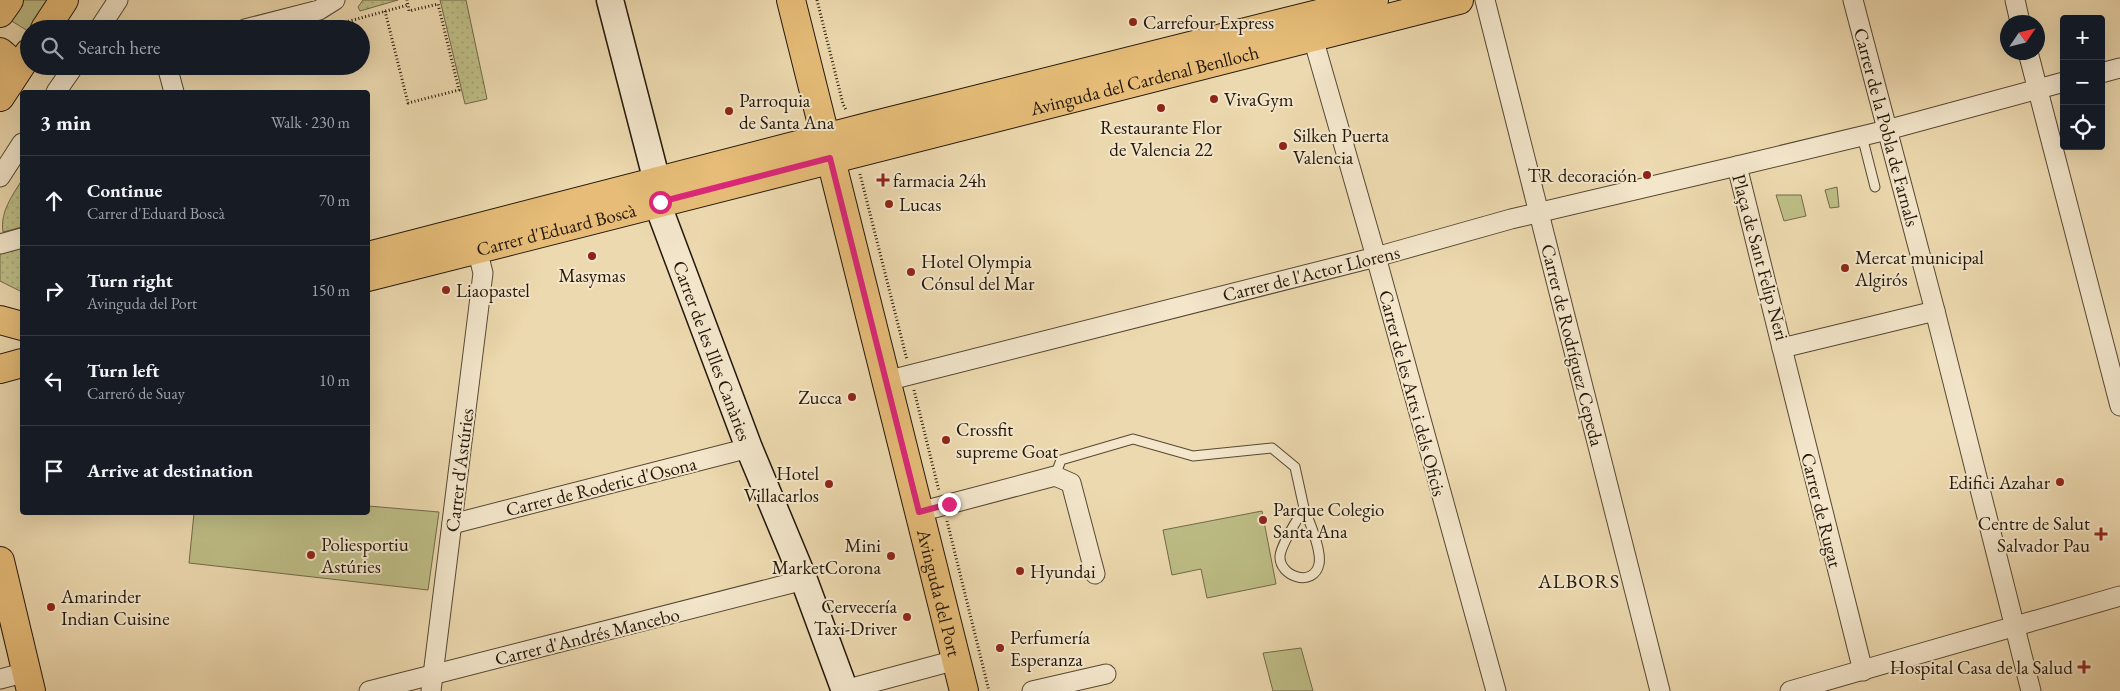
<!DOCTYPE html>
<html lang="en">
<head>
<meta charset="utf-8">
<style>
	:root { --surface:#171b24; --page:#20242c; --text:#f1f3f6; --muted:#9ea1a6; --line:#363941 }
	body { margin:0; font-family:"EB Garamond",serif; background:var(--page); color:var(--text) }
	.controls { position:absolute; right:15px; top:15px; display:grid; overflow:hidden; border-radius:5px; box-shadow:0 5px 20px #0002 }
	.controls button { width:45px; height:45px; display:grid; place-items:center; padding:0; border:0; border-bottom:1px solid var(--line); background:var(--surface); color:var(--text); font:25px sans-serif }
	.compass { position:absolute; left:2000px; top:15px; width:45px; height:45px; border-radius:50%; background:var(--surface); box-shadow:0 5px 20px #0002; rotate:55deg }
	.stop { position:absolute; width:15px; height:15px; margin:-11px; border:4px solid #db2777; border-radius:50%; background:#fff }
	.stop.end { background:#db2777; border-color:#fff; box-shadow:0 1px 5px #0008 }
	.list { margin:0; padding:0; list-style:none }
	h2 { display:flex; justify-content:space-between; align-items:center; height:65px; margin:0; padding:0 20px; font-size:21px }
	h2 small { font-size:16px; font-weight:400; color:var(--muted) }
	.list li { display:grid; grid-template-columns:32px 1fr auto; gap:15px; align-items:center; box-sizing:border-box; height:90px; padding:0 20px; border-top:1px solid var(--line) }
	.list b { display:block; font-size:19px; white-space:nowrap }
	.list p { margin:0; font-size:16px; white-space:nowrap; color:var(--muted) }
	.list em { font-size:16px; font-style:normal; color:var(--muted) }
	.icon { flex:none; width:28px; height:28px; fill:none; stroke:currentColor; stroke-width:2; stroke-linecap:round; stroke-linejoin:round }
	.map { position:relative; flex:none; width:2120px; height:691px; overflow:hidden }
	.search { position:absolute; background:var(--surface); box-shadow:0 5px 20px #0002; left:20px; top:20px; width:350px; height:55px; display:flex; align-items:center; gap:12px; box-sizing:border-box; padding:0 18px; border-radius:28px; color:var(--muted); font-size:19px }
	.panel { position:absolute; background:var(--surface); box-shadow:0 5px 20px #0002; left:20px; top:90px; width:350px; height:425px; border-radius:5px }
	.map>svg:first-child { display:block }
	.grass { fill:url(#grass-dots); stroke:#706a48 }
	.green { fill:#bebe87; stroke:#706a48 }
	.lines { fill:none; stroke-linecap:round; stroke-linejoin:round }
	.lane-casing { stroke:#564833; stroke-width:11 }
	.street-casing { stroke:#564833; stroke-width:21 }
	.secondary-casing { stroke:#23170a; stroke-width:29 }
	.primary-casing { stroke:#23170a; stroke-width:30 }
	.path { stroke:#23170a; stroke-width:3; stroke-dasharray:1 2.5; stroke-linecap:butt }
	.lane { stroke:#f3e6cb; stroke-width:9 }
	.street { stroke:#f3e6cb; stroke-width:19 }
	.secondary { stroke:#f3e6cb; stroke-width:26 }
	.primary { stroke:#e6bc78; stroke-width:28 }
	.route { stroke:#db2777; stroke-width:6 }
	.poi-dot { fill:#8f2418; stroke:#f3e6cb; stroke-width:2 }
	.labels { text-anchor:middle; stroke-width:4; stroke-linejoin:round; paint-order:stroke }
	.poi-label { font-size:19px; fill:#23170a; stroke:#f3e6cb; text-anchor:start }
	.street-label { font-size:19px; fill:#23170a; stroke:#f3e6cb }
	.neighbourhood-label { font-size:20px; letter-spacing:1px; fill:#23170a; stroke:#f3e6cb }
</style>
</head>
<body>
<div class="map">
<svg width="2120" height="691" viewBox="0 0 2120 691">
	<defs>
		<pattern id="grass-dots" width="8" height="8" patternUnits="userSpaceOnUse" patternTransform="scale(1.25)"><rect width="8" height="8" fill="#bebe87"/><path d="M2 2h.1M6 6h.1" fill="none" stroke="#a3a373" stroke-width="1.8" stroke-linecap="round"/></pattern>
	</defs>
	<rect width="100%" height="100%" fill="#edd9af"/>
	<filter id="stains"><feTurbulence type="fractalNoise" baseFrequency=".004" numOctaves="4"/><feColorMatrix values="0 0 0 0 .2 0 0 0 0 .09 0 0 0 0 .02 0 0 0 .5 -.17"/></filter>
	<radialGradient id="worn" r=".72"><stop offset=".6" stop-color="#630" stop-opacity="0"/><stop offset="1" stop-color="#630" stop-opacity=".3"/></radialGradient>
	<g class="grass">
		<path d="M363,0H398L360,11L358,7Z"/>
		<path d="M440,0H466L487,99L465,104Z"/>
		<path d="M22,180V227L3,232C0,212 12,196 22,180Z"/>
		<path d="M22,248V292L0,281V254Z"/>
	</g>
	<g class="green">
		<path d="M17,0H49L28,31L5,17Z"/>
		<path d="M1837,187L1839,207L1830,208L1825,190Z"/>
		<path d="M1776,195H1801L1806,216L1784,221Z"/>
		<path d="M368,506L439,512L428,590L189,563L194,513L368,512Z"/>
		<path d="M1262,511L1276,584L1207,598L1201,569L1172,575L1163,530Z"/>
		<path d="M1301,648L1313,691H1273L1263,653Z"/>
	</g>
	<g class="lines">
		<g class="lane-casing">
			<g id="lane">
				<path d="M1862,136L1875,187"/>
				<path d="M1055,476L1061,460L1133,439L1193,456L1272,448L1295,467L1304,508C1298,519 1281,544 1280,556C1279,577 1314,588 1319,564C1322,550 1309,521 1304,508"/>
			</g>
		</g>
		<g class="street-casing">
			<g id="street">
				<path d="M1485,0L1660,691"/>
				<path d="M1853,0L1935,311L2031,691"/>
				<path d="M2015,0L2020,22"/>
				<path d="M99,29L118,0"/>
				<path d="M245,29L319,10L335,0"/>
				<path d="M1313,38L1376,257L1496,691"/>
				<path d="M2028,52L2120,406"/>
				<path d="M167,66L174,92"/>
				<path d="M2101,73L2120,68"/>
				<path d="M56,92L74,66"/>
				<path d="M0,177L22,143"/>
				<path d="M0,244L22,238"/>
				<path d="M1935,311L1782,348L1737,166L1887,130L2064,82"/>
				<path d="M1782,348L1863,671"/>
				<path d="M886,381L1376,257L1511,219L1737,166"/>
				<path d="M919,512L1055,476L1071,483L1095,574"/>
				<path d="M452,524L749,448"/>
				<path d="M0,679L27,672"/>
				<path d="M369,691L804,580"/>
				<path d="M431,691L483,273L477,249"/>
				<path d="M841,691L956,660"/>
				<path d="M1032,691L1106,674"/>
				<path d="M1790,691L2120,596"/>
			</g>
		</g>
		<g class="secondary-casing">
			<g id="secondary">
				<path id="s1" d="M610,0L654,170L662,216L749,448L804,580L845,691"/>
			</g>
		</g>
		<g class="primary-casing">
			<g id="primary">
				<path id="s2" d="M791,0L964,691"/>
				<path d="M0,13L9,0"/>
				<path d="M45,29L64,0"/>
				<path d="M0,52C13,61 16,77 5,88"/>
				<path d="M0,97L29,53"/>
				<path d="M368,256L875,125L1374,0"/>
				<path id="s3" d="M368,277L1459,0"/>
				<path d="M0,320L22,326"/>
				<path d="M0,369L22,363"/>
				<path d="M0,561L31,691"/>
			</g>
		</g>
		<g class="path">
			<path d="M817,0L843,104L846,110"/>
			<path d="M385,11L408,103L459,90L438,4L409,11L408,5"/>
			<path d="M328,27L408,5L407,0"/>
			<path d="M860,174L907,360"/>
			<path d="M914,390L939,491"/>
			<path d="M947,521L989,691"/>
		</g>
		<use href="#lane" class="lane"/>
		<use href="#street" class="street"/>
		<use href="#secondary" class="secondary"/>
		<use href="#primary" class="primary"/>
	</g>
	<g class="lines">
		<path class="route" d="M660,202L830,158L919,512L949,504"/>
	</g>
	<g class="poi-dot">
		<circle cx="1133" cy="22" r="5"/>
		<circle cx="1214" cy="99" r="5"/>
		<circle cx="1161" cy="108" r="5"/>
		<circle cx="729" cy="111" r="5"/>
		<circle cx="1283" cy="146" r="5"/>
		<circle cx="1647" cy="175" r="5"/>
		<path d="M880.5 172.5h5v5h5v5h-5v5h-5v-5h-5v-5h5z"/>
		<circle cx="889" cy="204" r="5"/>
		<circle cx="592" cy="256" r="5"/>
		<circle cx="1845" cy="268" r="5"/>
		<circle cx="911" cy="272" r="5"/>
		<circle cx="446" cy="290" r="5"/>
		<circle cx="852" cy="397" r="5"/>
		<circle cx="946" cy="440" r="5"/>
		<circle cx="2060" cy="482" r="5"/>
		<circle cx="829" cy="484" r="5"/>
		<circle cx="1263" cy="520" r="5"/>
		<path d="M2098.5 526.5h5v5h5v5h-5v5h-5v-5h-5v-5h5z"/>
		<circle cx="311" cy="555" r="5"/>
		<circle cx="891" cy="556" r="5"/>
		<circle cx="1020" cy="571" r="5"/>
		<circle cx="51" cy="607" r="5"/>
		<circle cx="907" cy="617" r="5"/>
		<circle cx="1000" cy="648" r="5"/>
		<path d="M2081.5 659.5h5v5h5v5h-5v5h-5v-5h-5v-5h5z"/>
	</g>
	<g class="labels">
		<g class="poi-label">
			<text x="1143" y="29">Carrefour Express</text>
			<text x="1224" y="106">VivaGym</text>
			<text x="739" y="107">Parroquia<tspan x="739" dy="22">de Santa Ana</tspan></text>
			<text x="1161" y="134" text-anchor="middle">Restaurante Flor<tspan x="1161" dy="22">de Valencia 22</tspan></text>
			<text x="1293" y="142">Silken Puerta<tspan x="1293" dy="22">Valencia</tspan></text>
			<text x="1637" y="182" text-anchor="end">TR decoración</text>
			<text x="893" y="187">farmacia 24h</text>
			<text x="899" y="211">Lucas</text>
			<text x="1855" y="264">Mercat municipal<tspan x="1855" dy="22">Algirós</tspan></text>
			<text x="921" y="268">Hotel Olympia<tspan x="921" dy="22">Cónsul del Mar</tspan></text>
			<text x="592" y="282" text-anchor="middle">Masymas</text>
			<text x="456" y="297">Liaopastel</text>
			<text x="842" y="404" text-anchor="end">Zucca</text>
			<text x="956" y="436">Crossfit<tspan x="956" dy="22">supreme Goat</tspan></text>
			<text x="819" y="480" text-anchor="end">Hotel<tspan x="819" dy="22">Villacarlos</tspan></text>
			<text x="2050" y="489" text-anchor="end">Edifici Azahar</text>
			<text x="1273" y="516">Parque Colegio<tspan x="1273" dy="22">Santa Ana</tspan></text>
			<text x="2090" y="530" text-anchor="end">Centre de Salut<tspan x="2090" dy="22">Salvador Pau</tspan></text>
			<text x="321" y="551">Poliesportiu<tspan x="321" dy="22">Astúries</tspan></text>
			<text x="881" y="552" text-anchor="end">Mini<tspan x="881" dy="22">MarketCorona</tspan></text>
			<text x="1030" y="578">Hyundai</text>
			<text x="61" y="603">Amarinder<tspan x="61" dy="22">Indian Cuisine</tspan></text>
			<text x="897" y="613" text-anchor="end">Cervecería<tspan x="897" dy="22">Taxi-Driver</tspan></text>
			<text x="1010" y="644">Perfumería<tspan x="1010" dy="22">Esperanza</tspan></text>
			<text x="2073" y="674" text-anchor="end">Hospital Casa de la Salud</text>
		</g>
		<g class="street-label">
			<text dy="7" stroke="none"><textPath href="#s3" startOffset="801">Avinguda del Cardenal Benlloch</textPath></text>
			<text transform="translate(1887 127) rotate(75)" y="7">Carrer de la Pobla de Farnals</text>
			<text dy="7" stroke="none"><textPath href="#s3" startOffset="194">Carrer d'Eduard Boscà</textPath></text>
			<text transform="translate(1761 257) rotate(75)" y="7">Plaça de Sant Felip Neri</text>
			<text transform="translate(1311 273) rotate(-14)" y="7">Carrer de l'Actor Llorens</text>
			<text transform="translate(1573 345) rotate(76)" y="7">Carrer de Rodríguez Cepeda</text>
			<text dy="7" stroke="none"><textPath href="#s1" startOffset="366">Carrer de les Illes Canàries</textPath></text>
			<text transform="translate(1413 393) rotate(75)" y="7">Carrer de les Arts i dels Oficis</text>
			<text transform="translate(459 470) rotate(-83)" y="7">Carrer d'Astúries</text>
			<text transform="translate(601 486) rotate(-14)" y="7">Carrer de Roderic d'Osona</text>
			<text transform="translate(1822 510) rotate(76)" y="7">Carrer de Rugat</text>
			<text dy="7" stroke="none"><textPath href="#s2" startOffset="611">Avinguda del Port</textPath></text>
			<text transform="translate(587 636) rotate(-14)" y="7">Carrer d'Andrés Mancebo</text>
		</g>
		<g class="neighbourhood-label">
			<text x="1579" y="588">ALBORS</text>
		</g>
	</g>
	<rect width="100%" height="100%" filter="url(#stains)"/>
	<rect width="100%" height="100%" fill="url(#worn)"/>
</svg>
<div class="controls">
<button>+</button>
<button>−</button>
<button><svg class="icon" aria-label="locate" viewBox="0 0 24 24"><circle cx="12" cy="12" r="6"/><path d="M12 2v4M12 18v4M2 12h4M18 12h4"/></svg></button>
</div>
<svg class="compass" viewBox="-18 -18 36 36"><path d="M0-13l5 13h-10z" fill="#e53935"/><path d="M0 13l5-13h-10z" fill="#9ea1a6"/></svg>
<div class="stop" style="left:660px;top:202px"></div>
<div class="stop end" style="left:949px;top:504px"></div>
<div class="search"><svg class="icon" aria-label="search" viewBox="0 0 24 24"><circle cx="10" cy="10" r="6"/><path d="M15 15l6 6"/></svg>Search here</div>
<section class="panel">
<h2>3 min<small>Walk · 230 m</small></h2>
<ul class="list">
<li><svg class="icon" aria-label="ahead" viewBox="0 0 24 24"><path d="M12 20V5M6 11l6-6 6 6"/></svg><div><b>Continue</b><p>Carrer d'Eduard Boscà</p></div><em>70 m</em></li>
<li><svg class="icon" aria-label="right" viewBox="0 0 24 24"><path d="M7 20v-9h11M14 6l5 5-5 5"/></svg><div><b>Turn right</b><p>Avinguda del Port</p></div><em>150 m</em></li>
<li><svg class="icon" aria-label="left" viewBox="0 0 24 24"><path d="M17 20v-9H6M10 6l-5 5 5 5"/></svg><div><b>Turn left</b><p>Carreró de Suay</p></div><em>10 m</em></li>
<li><svg class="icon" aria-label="arrive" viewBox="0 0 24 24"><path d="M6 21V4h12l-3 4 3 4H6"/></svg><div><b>Arrive at destination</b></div></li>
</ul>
</section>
</div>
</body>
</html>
